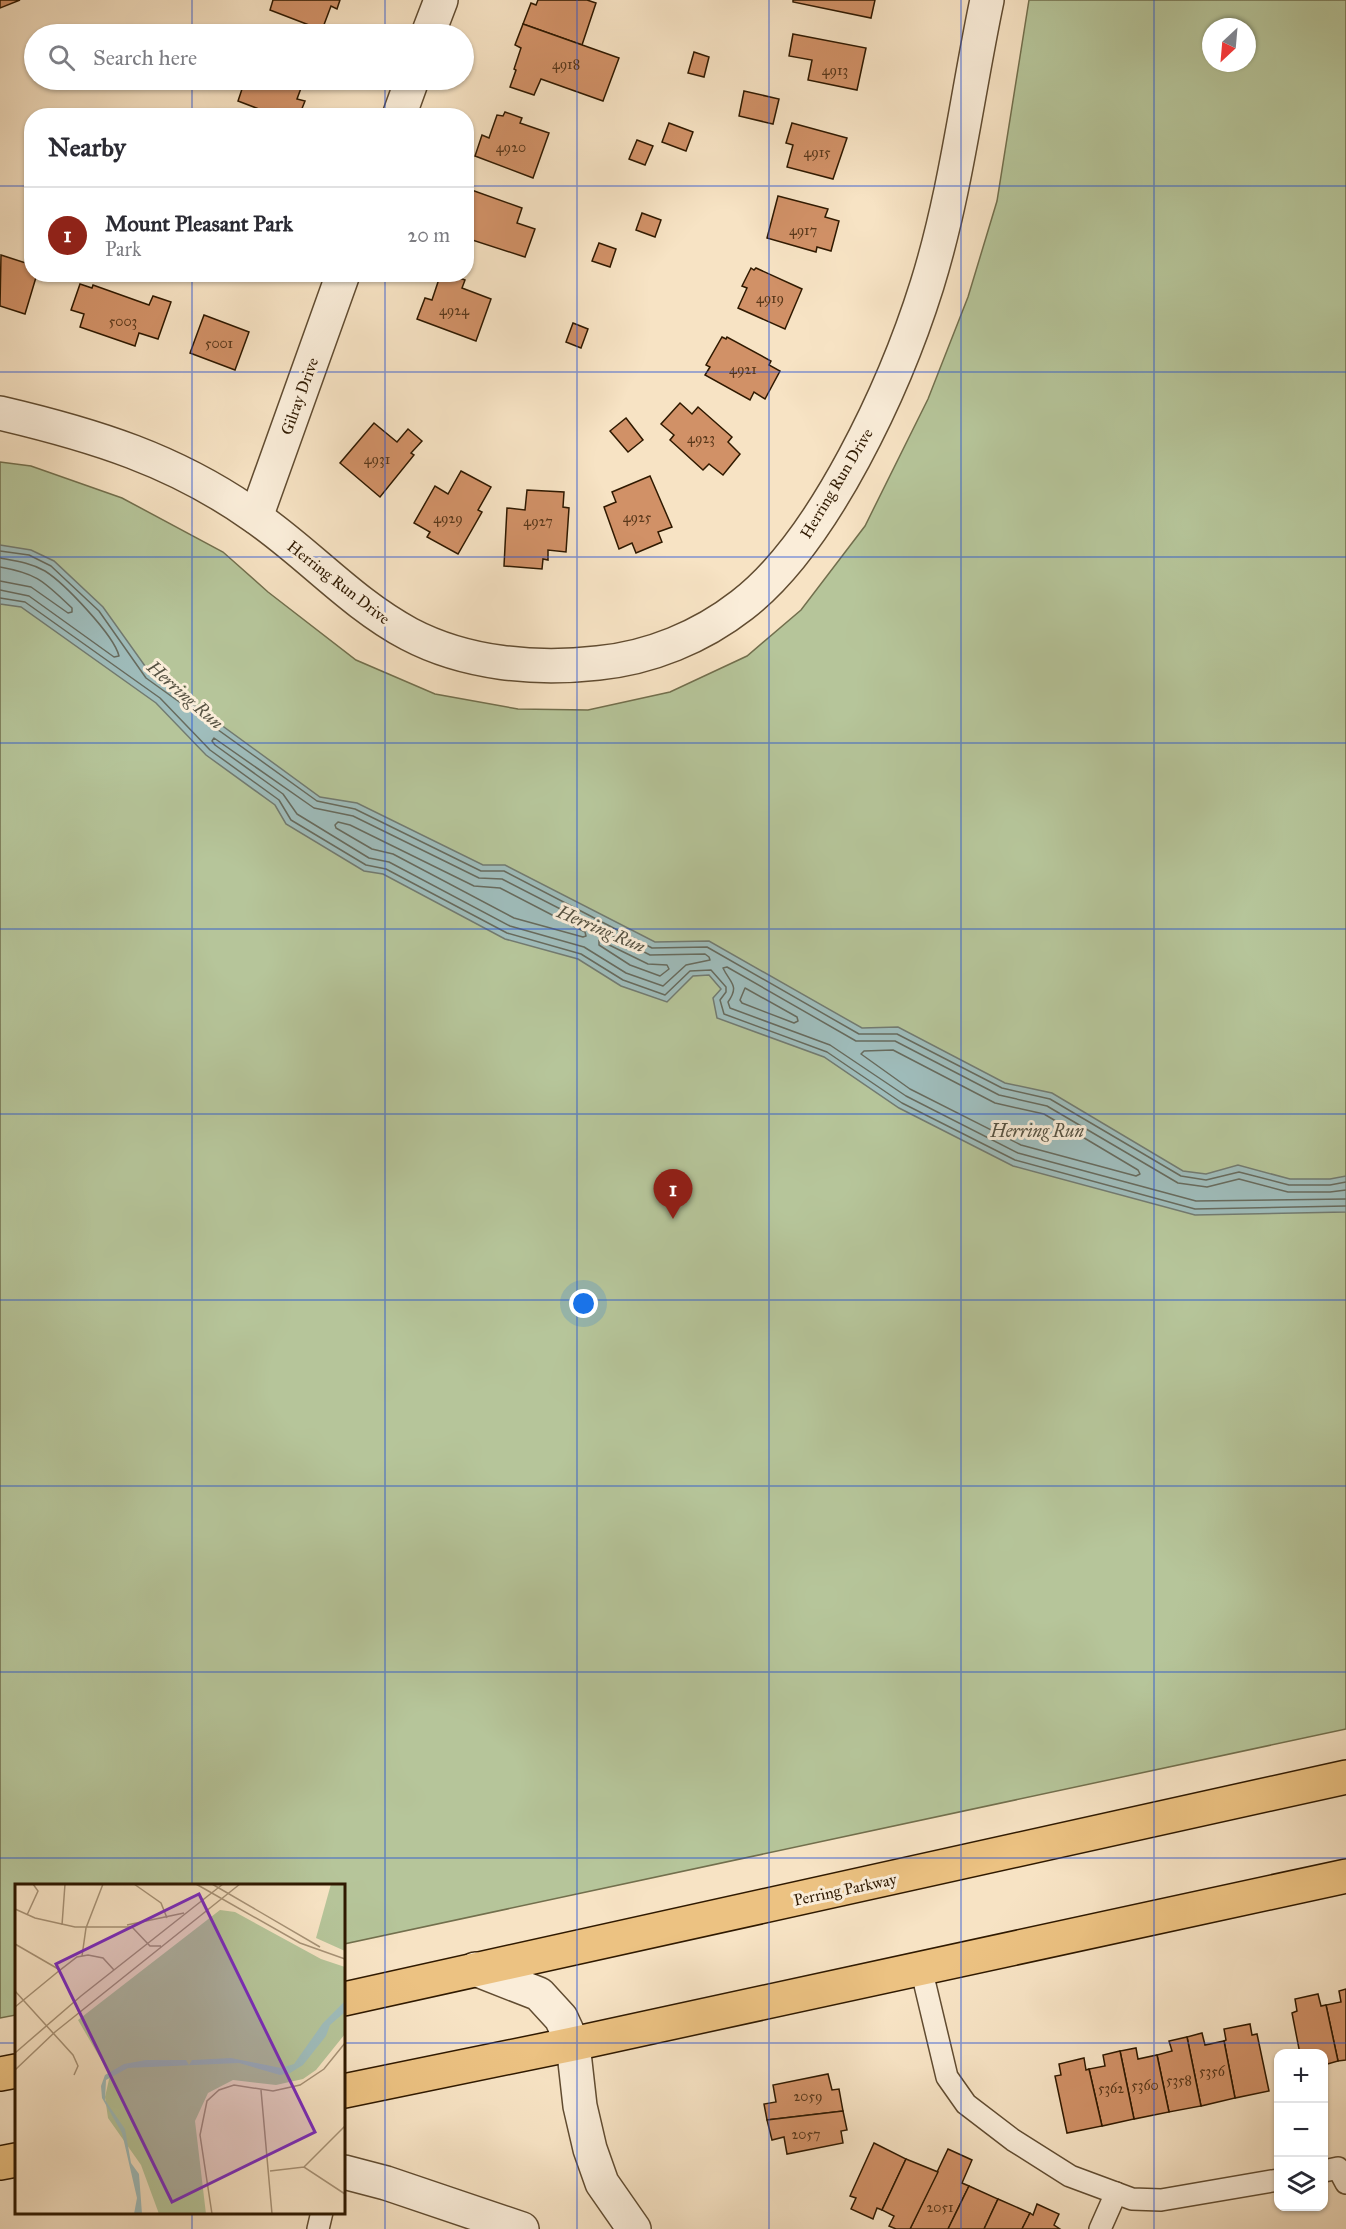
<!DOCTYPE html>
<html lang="en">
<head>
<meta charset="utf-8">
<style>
	:root { --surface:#fff; --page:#f7f7f7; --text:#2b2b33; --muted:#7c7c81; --line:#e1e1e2; --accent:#8f2418 }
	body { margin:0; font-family:"IM FELL Great Primer",serif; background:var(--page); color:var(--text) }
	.controls { position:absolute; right:18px; bottom:18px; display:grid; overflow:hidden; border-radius:12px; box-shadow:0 2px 4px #0004 }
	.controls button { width:54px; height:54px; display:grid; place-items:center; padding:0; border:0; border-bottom:2px solid var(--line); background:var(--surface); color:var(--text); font:30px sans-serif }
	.compass { position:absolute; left:1202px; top:18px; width:54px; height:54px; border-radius:50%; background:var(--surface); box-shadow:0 2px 4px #0004; rotate:206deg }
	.you { position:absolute; left:584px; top:1304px; width:21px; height:21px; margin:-15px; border:4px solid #fff; border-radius:50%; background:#1a73e8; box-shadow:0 0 0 9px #1a73e833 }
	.badge { display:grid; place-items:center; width:39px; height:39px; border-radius:50%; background:var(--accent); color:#fff; font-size:20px; font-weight:700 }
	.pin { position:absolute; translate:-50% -50px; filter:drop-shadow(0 2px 3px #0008) }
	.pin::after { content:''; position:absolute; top:32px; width:21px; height:18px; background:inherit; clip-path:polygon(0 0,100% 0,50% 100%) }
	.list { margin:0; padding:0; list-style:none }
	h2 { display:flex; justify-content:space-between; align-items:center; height:78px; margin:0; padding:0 24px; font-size:26px }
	h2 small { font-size:20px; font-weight:400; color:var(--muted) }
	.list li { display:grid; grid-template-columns:39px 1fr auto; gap:18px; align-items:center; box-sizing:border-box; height:96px; padding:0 24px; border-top:2px solid var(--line) }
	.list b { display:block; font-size:22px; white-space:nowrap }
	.list p { margin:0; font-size:20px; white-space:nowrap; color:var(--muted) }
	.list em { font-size:20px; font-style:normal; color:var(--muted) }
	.icon { flex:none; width:33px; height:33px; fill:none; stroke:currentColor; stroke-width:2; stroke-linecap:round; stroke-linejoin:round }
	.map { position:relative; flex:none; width:1346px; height:2229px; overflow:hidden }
	.search { position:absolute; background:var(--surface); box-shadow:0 2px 4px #0004; left:24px; top:24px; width:450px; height:66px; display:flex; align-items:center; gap:15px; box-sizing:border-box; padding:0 21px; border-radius:33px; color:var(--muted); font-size:22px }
	.panel { position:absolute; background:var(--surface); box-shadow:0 2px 4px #0004; left:24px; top:108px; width:450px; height:174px; border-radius:24px }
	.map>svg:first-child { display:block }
	.green { fill:#b6c59a; stroke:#726f4d; stroke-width:1.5; fill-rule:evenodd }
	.water { fill:#9fbdbc; stroke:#727b71; stroke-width:1.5 }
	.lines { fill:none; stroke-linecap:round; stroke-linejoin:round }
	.shore { stroke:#676b5e; stroke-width:1.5 }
	.building { fill:#d19167; stroke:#2f1900; stroke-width:1.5 }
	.service-casing { stroke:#614c31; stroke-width:24 }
	.minor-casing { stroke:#614c31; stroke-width:36 }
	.tertiary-casing { stroke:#614c31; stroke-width:36 }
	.primary-casing { stroke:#2f1900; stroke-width:36 }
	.service { stroke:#faedd9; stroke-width:21 }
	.minor { stroke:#faedd9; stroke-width:33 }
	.tertiary { stroke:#faedd9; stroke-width:33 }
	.primary { stroke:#ecc282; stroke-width:33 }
	.grid { fill:none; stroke:#1d4ed8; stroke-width:1.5; stroke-opacity:0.55 }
	.labels { text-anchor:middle; stroke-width:6; stroke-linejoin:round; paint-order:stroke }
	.number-label { font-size:14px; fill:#58371a }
	.street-label { font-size:16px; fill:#2f1900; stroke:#faedd9 }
	.water-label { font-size:18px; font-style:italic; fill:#565242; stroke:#faedd9 }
	.inset-road { fill:none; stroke:#a79276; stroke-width:1.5 }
	.view { fill:#7b2cbf; fill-opacity:0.15; stroke:#7b2cbf; stroke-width:3 }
	.inset-edge { fill:none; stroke:#2f1900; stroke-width:3 }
</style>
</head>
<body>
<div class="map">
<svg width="1346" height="2229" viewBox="0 0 1346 2229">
	<rect width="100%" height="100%" fill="#f7e3c4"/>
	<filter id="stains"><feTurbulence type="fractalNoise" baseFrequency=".00333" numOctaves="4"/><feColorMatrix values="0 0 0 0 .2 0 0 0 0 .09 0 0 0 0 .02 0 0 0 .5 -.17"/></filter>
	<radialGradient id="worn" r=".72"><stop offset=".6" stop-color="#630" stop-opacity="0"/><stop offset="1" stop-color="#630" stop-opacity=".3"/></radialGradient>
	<path class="green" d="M1029,0H1346V1729L344,1944V1886H16V2015L0,2018V462L31,466L122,498L223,552L268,592L356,660L435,694L518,709L588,710L670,692L747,656L801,610L865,526L928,399L968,297L997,201ZM1211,27H1247V63H1211Z"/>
	<path class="water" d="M0,545L31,550L54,561L103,607L150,673L320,797L357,803L483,865H505L655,942L709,941L862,1028L898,1027L1005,1083L1052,1093L1183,1171L1206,1174L1238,1165L1290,1179H1330L1346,1176V1212L1195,1215L1013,1166L899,1108L824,1057L717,1018L713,998L721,989L709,975L693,976L667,1002L621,986L578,959L505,939L383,874L364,871L286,824L275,805L206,755L156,703L21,607L0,604Z"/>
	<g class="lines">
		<g class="shore">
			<path d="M0,551L29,555L51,566L99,611L146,678L317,801L355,809L481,871H504L652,948L707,947L859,1034H897L1002,1088L1050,1099L1181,1176L1206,1180L1239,1172L1289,1185H1330L1346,1182"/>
			<path d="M0,558C16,561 31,563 45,571C64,583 114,635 119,656L114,657L29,596L0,590"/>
			<path d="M0,567C39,574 44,582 72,608V612L68,613L31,587L0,581"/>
			<path d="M0,598L25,602L160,698L210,750L279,800L291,820L366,865L386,869L507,933L581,954L623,980L665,995L690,971L711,970L726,987V992L720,1000L724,1014L827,1052L902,1103L1015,1160L1195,1209L1346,1206"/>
			<path d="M214,738L314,808L353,816L479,878L502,879L650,955L705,954L709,957L710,960L686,965L663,986L626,973L584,947L510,926L389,862L369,858L297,814L283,794L215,745L212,741Z"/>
			<path d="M338,822L350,825L474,886L500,888L585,932L586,936L583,937L514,918L393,854L372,849L336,828L335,825Z"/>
			<path d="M599,940L648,964L667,965L669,969L660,976L630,965L599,945Z"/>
			<path d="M745,988L797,1017L798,1021L794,1023L742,1003L740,1000Z"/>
			<path d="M893,1050L995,1103L1044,1114L1138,1170L1140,1174L1136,1176L1021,1145L910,1089L861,1054L864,1051Z"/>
			<path d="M1346,1190L1330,1192H1288L1239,1179L1207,1187L1178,1183L1047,1106L999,1095L895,1041H856L727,967L723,968C730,983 740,985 728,1002L730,1008L830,1045L906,1096L1018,1153L1196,1201L1346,1199"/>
		</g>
	</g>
	<g class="building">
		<path d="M0,0H20L0,8Z"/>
		<path d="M273,0H340L337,9L331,6L322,30L270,10Z"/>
		<path d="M538,0H587L596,3L582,45L523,24L531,3L536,5Z"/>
		<path d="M793,0H875L871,18L793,2Z"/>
		<path d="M523,24L619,58L603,101L541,79L534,95L510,87L516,70L514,69L521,48L515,45Z"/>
		<path d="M793,34L866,48L857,90L808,80L812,60L789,56Z"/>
		<path d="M694,52L709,57L704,77L688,73Z"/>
		<path d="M245,80H304L297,99L305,101L299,116H277L238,101Z"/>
		<path d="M744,91L779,99L773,124L739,116Z"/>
		<path d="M505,112L522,118L520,123L549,133L533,178L475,156L482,135L489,138L497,115L503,116Z"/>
		<path d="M669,123L693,132L686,151L662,142Z"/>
		<path d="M792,123L847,138L833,179L787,167L793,145L786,143Z"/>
		<path d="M637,140L653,146L645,165L629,159Z"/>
		<path d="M466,188L522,208L517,223L535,229L525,257L466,238Z"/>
		<path d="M778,196L828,209L825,217L839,221L831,251L817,247L816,252L767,238Z"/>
		<path d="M642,213L661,220L655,237L636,230Z"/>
		<path d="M599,243L616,249L610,267L592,261Z"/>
		<path d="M1,255L32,265V274H37L25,314L0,306Z"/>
		<path d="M751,268L754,270L756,268L802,289L785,329L738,308L747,288L742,286Z"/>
		<path d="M448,274L465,280L462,288L491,299L476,341L417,319L425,298L432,300L439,279L446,281Z"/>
		<path d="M80,284L92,288L93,285L149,305L153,296L171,302L158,339L139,333L135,346L80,327L84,314L71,310Z"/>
		<path d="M204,315L249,332L235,370L190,353Z"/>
		<path d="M573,323L588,329L581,348L566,342Z"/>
		<path d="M722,337L726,339L727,337L771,361L769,365L780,371L765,399L754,392L750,400L705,375L710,367L706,365Z"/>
		<path d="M680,403L692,414L698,407L732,437L728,442L740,454L723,475L709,464L703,470L670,440L674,435L661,424Z"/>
		<path d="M626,418L643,440L628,452L610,431Z"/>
		<path d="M374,423L397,442L408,429L422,441L411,453L414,455L380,497L340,463Z"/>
		<path d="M461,471L491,487L478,510L482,512L458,554L427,537L430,532L414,523L435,486L448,494Z"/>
		<path d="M650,476L672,527L658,532L662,542L636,553L632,543L619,549L604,507L616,502L612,492Z"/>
		<path d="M527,490L564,492L563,507L569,508L566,552L548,550V560L543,559L542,569L504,566L507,508L525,510Z"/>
		<path d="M1346,1989V2060L1338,2061L1326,2005L1341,2002L1339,1991Z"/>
		<path d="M1318,1994L1321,2006L1326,2005L1338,2061L1324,2065V2054H1300L1292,2013L1297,2011L1295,1999Z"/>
		<path d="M1250,2024L1252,2035L1257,2034L1269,2091L1235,2098L1224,2041L1226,2040L1224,2029Z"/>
		<path d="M1202,2033L1205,2045L1224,2041L1235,2098L1201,2106L1187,2037Z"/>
		<path d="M1187,2037L1201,2106L1169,2112L1157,2055L1172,2051L1169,2041Z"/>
		<path d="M1136,2048L1138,2059L1157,2055L1169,2112L1134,2119L1120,2051Z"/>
		<path d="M1120,2051L1134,2119L1102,2126L1089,2069L1105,2066L1103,2055Z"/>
		<path d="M1084,2058L1086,2070L1089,2069L1102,2126L1067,2133L1055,2076L1061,2075L1059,2064Z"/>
		<path d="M828,2074L832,2090L839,2089L843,2111L767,2120L764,2104L776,2102L773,2085Z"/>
		<path d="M843,2111L847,2130L841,2131L843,2143L787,2154L784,2137L772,2140L767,2120Z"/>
		<path d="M874,2143L906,2159L882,2210L877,2208L873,2219L851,2209L856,2198L850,2196Z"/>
		<path d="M948,2149L972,2160L962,2183L969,2186L948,2229H910Z"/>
		<path d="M906,2159L938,2172L910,2229H896L889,2226L894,2216L882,2210Z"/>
		<path d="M969,2186L998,2199L984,2229H948Z"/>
		<path d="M998,2199L1030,2213L1022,2229H984Z"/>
		<path d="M1037,2204L1059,2214L1054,2225L1060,2229H1022L1030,2213L1033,2215Z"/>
	</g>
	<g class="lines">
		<g class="service-casing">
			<g id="service">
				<path d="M921,1968L947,2077L966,2104L1013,2140L1070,2176L1132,2199L1161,2200L1278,2180"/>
				<path d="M1324,2171L1338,2168L1346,2183"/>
				<path d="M318,2229L322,2212"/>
				<path d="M1100,2229L1116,2193"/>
			</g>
		</g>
		<g class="minor-casing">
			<g id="minor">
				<path d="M428,34L441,0"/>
				<path d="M399,116L412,80"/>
				<path d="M0,413C94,435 175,460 254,516C308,553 351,603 409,634C466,664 535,670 598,663C650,658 701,637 742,605C825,541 896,384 927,285C956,192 967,95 987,0"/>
				<path d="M256,517L343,274"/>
			</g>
		</g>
		<g class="tertiary-casing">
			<g id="tertiary">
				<path d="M475,1969L539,1994L561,2018L573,2044L580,2106L590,2149L602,2183L634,2229"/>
				<path d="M344,2172L386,2183L522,2229"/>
			</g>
		</g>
		<g class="primary-casing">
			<g id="primary">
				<path d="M344,1999L1346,1777"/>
				<path d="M0,2074L16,2071"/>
				<path d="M344,2091L573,2044L1346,1876"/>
				<path d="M0,2163L16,2160"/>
			</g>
		</g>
		<use href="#service" class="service"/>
		<use href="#minor" class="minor"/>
		<use href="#tertiary" class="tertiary"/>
		<use href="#primary" class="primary"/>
	</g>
	<path class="grid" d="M192,0V34M385,0V34M577,0V2229M769,0V2229M961,0V2229M1154,0V2229M192,80V116M385,80V116M0,186H32M466,186H1346M192,274V1886M385,274V2229M0,372H1346M0,557H1346M0,743H1346M0,929H1346M0,1114H1346M0,1300H1346M0,1486H1346M0,1672H1346M0,1858H1346M0,2043H16M344,2043H1346M192,2212V2229"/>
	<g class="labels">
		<g class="number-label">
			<text x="566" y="69">4918</text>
			<text x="835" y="75">4913</text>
			<text x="511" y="152">4920</text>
			<text x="817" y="157">4915</text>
			<text x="803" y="235">4917</text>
			<text x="770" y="303">4919</text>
			<text x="454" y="315">4924</text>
			<text x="123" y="326">5003</text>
			<text x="219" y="348">5001</text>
			<text x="743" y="374">4921</text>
			<text x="701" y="443">4923</text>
			<text x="377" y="464">4931</text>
			<text x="637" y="522">4925</text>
			<text x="448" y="523">4929</text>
			<text x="538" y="526">4927</text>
			<text x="1212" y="2076">5356</text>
			<text x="1179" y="2085">5358</text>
			<text x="1145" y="2090">5360</text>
			<text x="1111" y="2093">5362</text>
			<text x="808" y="2101">2059</text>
			<text x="806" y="2139">2057</text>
			<text x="940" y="2212">2051</text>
		</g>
		<g class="street-label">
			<text transform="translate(299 396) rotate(-70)" y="6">Gilray Drive</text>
			<text transform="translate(836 483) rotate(-59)" y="6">Herring Run Drive</text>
			<text transform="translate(339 582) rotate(38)" y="6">Herring Run Drive</text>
			<text transform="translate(845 1889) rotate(-12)" y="6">Perring Parkway</text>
		</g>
		<g class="water-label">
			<text transform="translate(185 695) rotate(41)" y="6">Herring Run</text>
			<text transform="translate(601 929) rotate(23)" y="6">Herring Run</text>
			<text x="1037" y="1137">Herring Run</text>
		</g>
	</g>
	<g transform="translate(15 1884)">
		<rect width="330" height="330" fill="#f7e3c4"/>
		<path d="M316,0H330V67L301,54ZM205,26L220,28L306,75L330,83V150L301,186L288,195L261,201L218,196L193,209L180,237L191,330H144L126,281L93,234L90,213L95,191L63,136Z" fill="#b6c59a"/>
		<path d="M330,117V128L315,141L311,152L288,181L275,189L265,191L224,179L113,184L91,196L90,216L110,245L116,279L124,290L127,330H119L122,314L107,249L87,214L86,202L90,191L109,180L131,176H171L174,181L177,176L216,174L266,184L279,180L308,139Z" fill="#9fbdbc"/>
		<path class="inset-road" d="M119,0L146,19L152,34M181,0L285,59L330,75M197,0L305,63M0,25L20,34L60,43H117L135,62H146M12,31L23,7L18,0M47,41L50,0M112,41L169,29M0,60L45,86L62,73L73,71L88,74L99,86M67,72L71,44L88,0M0,107L58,171L63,182L59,191M0,123L45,86M0,169L66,112L208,0M0,186L40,148L225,0M246,206L257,330M289,283L330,242M255,287L289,283L330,310M197,330L185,251L192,217L204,206L219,201L258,207L285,201L309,185L330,159"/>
		<path class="view" d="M184,10L300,248L157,318L41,80Z"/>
		<rect width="330" height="330" class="inset-edge"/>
	</g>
	<rect width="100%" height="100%" filter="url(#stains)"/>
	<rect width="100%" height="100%" fill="url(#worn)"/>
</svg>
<div class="controls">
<button>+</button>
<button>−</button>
<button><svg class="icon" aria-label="layers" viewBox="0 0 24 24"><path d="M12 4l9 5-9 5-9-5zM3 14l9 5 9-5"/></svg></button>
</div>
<svg class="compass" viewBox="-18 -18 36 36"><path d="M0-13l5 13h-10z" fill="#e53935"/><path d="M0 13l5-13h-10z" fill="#7c7c81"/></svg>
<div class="you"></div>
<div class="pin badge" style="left:673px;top:1219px">1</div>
<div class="search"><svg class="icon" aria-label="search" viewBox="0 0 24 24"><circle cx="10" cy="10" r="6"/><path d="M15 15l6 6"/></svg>Search here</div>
<section class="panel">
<h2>Nearby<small></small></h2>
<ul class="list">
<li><span class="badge">1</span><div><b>Mount Pleasant Park</b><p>Park</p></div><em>20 m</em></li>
</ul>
</section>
</div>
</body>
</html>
